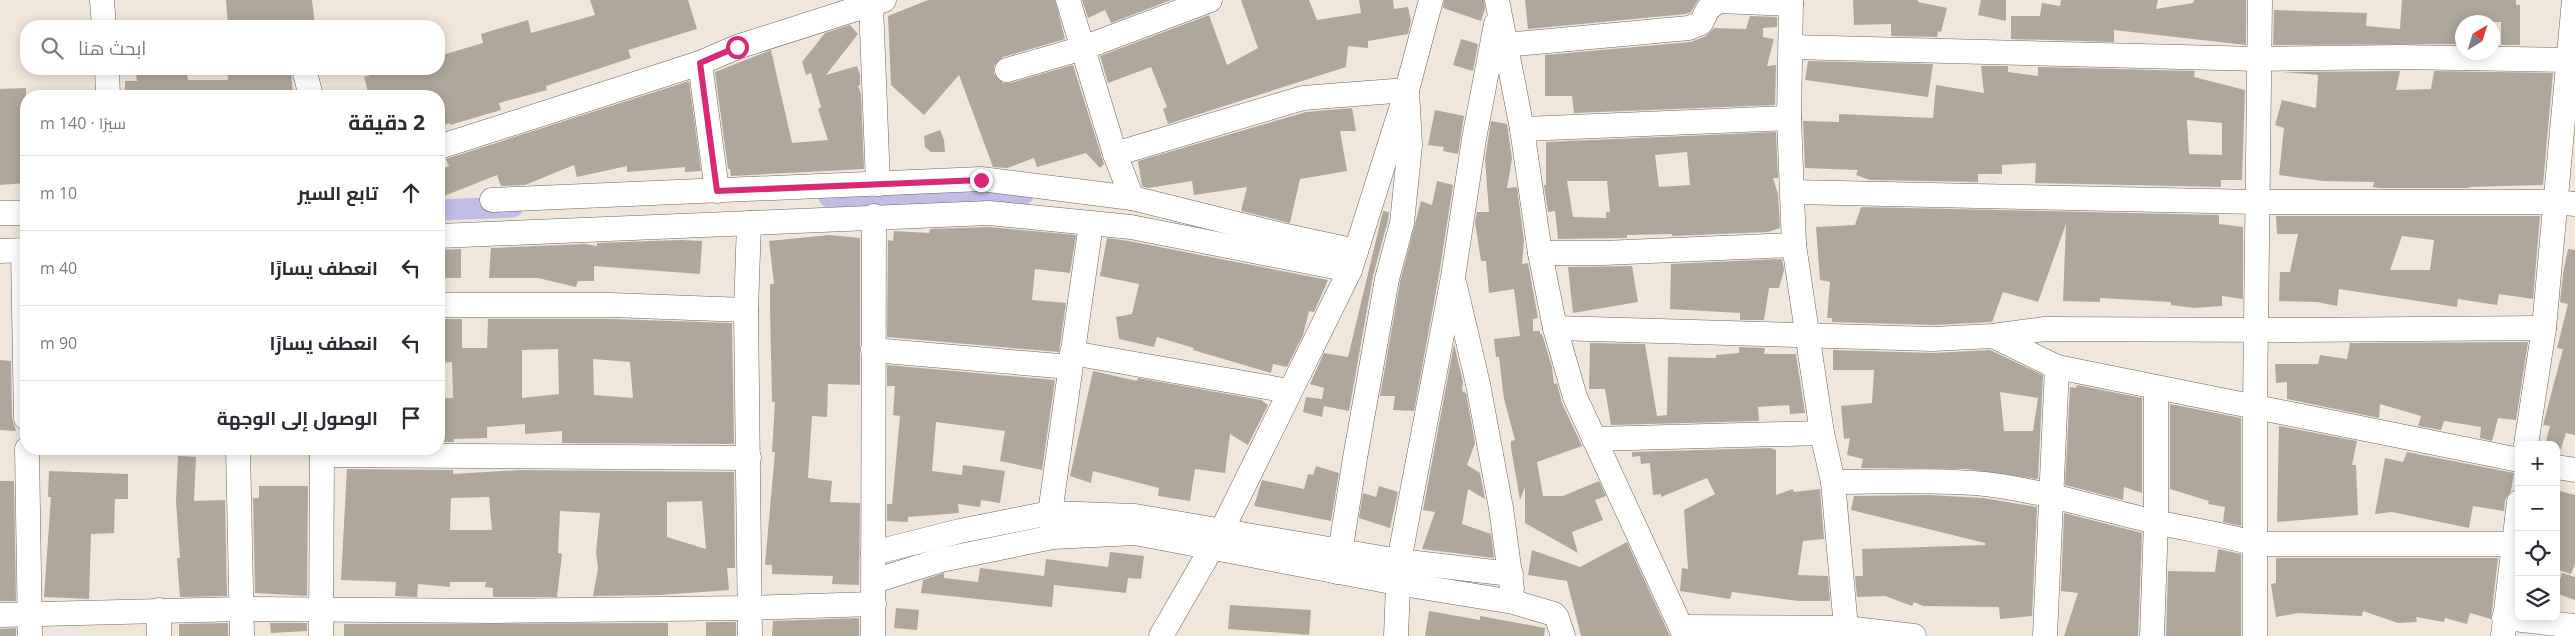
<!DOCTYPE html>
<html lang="ar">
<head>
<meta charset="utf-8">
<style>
	:root { --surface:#fff; --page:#f2f2f3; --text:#2b2b33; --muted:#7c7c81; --line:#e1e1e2 }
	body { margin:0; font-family:"Open Sans",Cairo,sans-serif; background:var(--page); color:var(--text); direction:rtl }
	.controls { position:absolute; right:15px; bottom:15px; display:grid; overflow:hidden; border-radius:10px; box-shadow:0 2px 12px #0003 }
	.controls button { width:45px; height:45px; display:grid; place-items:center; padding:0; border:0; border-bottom:1px solid var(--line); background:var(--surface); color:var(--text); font:25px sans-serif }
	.compass { position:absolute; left:2455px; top:15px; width:45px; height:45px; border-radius:50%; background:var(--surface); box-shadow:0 2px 12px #0003; rotate:38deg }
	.stop { position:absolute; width:15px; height:15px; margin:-11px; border:4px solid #db2777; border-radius:50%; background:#fff }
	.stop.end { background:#db2777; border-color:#fff; box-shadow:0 1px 5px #0008 }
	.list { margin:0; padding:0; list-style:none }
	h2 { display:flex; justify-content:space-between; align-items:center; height:65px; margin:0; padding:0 20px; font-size:21px }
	h2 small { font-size:16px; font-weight:400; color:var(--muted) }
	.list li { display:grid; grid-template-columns:32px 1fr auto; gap:15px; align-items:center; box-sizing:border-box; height:75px; padding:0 20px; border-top:1px solid var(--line) }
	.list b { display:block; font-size:19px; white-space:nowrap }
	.list em { font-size:16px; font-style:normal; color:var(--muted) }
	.icon { flex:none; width:28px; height:28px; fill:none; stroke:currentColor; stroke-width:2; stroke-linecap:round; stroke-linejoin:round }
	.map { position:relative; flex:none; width:2575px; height:636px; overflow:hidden; direction:ltr }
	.search { position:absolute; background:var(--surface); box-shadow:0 2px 12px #0003; left:20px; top:20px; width:425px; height:55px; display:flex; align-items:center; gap:12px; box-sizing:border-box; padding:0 18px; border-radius:20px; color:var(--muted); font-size:19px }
	.panel { position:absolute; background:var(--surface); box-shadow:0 2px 12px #0003; left:20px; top:90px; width:425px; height:365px; border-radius:20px; direction:rtl }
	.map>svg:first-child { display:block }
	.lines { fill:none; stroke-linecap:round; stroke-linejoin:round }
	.canal { stroke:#c1bbe8; stroke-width:21 }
	.building { fill:#b0a79c; fill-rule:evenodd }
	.minor-casing { stroke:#6d655b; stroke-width:25 }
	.minor { stroke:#fff; stroke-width:24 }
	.route { stroke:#db2777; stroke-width:6 }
</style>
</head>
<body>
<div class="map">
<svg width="2575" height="636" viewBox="0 0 2575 636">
	<rect width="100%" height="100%" fill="#f0e6db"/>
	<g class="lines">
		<g class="canal">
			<path d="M829,197L1000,193L1023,195"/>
			<path d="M439,210L513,207"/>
		</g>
	</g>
	<g class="building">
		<path d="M226,0H312L315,26H228Z"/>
		<path d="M590,0H688L697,29L628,50L631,58L546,86L547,90L499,103L501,110L450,125V123L439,127V96H369L364,77L391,69H439V56L483,43L481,34L528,20L531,33L595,15Z"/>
		<path d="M928,0H1055L1065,39L1003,57L994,66V74L1003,83H1010L1073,65L1104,164L1100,168L1086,153L1037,167L1034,158L1007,168L993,167L959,75L924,115L891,85L888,16Z"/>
		<path d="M1082,0H1171L1111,23L1105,10L1088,18Z"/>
		<path d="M1241,0H1309L1317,20L1361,13L1359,0H1393L1394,9L1408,7L1411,21L1408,34L1368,41V48L1348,46L1346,67L1168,124L1163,109L1167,107L1151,67L1108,83L1100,56L1209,15L1227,65L1258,48Z"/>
		<path d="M1444,0H1484L1485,9L1481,21L1443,8Z"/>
		<path d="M1525,0H1698L1691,12L1686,14L1528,29Z"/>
		<path d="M1853,0H1918V2L1947,8L1941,32L1938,31L1937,37L1891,36V24L1854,25Z"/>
		<path d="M1981,0H2006V21L1978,15Z"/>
		<path d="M2061,0H2158L2156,9L2193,3L2194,0H2246V45L2114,30V42L2011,39V16H2040L2042,3L2060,6Z"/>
		<path d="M2402,0H2516V5H2520V45H2501V22H2462L2461,44L2273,45L2274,10L2367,13L2366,26L2400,29Z"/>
		<path d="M1750,16L1777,17V27L1763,28V37L1774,39L1767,66L1776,65L1775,105L1574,113L1572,96H1545V55L1691,42L1706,36L1714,28L1746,29Z"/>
		<path d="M850,25L858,34L826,75L857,66L860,75V85L858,86L861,94L864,169L731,176L730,169H728L715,72L771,50L792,143L828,140L818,109L821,107L811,73L806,75L802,62L825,33Z"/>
		<path d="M1461,39L1478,44L1473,71L1453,65Z"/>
		<path d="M1808,61L1933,64L1928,97L1805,80Z"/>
		<path d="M1981,66H2008V72L2038,76V67L2195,71L2194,77L2245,90L2242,180H2221V187L2035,183L2036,163L2002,165V174H1978V182L1870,180L1856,175L1858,170L1805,168L1803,121L1839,122V114L1933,118L1936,85L1984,93ZM2187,120L2222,123V155L2189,154Z"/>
		<path d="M135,69H186L188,80H228L227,69H291L293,96H125V81H137Z"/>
		<path d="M2400,71L2396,90L2431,89L2434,71L2553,73L2543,185L2467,187L2471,188H2379L2373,187L2374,182L2323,181L2279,175L2284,128L2275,125L2282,100L2316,108L2318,75L2283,72Z"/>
		<path d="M689,81L701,171L685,172V167L627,172V166L577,177L574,165L525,185L501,186L497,175L444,196L439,183V170L449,166L446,159Z"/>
		<path d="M26,88V183L0,185V89Z"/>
		<path d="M1352,108L1356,131H1340L1347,171L1300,179L1290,223L1241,211L1247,187L1194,195L1192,181L1148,188L1142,186L1138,161L1306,112Z"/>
		<path d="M1435,110L1464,116L1458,154L1443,151L1444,147L1428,145Z"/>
		<path d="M1491,121L1507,124L1512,159L1507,188L1517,187L1524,241L1522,264L1528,263L1538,318L1533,319V331H1540V334H1542L1552,367L1554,384L1557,383L1562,403L1582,446L1537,462L1543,496H1563L1599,481L1606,496L1595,500L1603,520L1572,532L1578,553L1525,523V487L1520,500L1511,448V441L1515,440L1504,399L1499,357H1496L1494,339L1520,336L1514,289L1489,293L1486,261H1481L1475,222L1477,212H1489L1485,159Z"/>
		<path d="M940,130L944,140L945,152H931L925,147L924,136Z"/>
		<path d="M1776,132L1778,178H1773L1778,194L1780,228L1768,232L1672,236V234L1627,235V238L1558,239L1555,211L1548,212L1544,185H1546V142ZM1687,152L1690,185L1659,187L1655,155ZM1567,181H1607L1610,212H1606V218L1573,217Z"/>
		<path d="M1437,181L1453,185L1439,275L1414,411L1393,410L1395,396H1380L1400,282L1421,201L1432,205Z"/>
		<path d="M1861,207L2219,215V224L2243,227V299L2222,296V306L2194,308L2171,305V302L2100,298V302L2063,301L2066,224L2038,302L2003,292L1992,322L1933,325L1832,322V318H1827L1830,282L1820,280L1816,227L1855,225Z"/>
		<path d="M1383,211L1389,212L1388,220L1373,276L1349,411L1324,406L1322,417L1303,412L1306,397L1322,399L1324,388L1310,384L1324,353L1348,357Z"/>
		<path d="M2276,216H2540L2533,299L2499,294L2497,305L2458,299L2457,307L2339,289L2337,306L2317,302L2279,301L2280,272H2290L2298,234H2277ZM2402,236L2434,240L2430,270H2390Z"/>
		<path d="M989,227L1076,235L1070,273L1035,269L1032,300L1066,303L1059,352L887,337L888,240L893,241L894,231L929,233L930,229Z"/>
		<path d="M829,235L860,238V385L828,384L827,417L812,416L808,478L832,481L830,502L860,503L859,585L832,584L833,576L772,574V565H765L775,452H772L775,402H772L770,305V284H774L769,241Z"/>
		<path d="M1107,238L1129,241L1328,280L1314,312L1309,311L1303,335L1287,367L1273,364L1271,373L1193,350L1194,348L1157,337L1154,347L1119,339L1116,317L1132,314L1139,284L1100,276Z"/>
		<path d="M681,240L702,241L700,274L594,266V281H578L576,287L538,278H489L491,248L585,244L597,246V243Z"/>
		<path d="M461,249V278H439V250Z"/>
		<path d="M2568,249L2575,250V435L2566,433L2561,449L2556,448V445H2545L2550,426L2543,425L2563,349L2557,348L2568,304L2560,302L2563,274Z"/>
		<path d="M1782,259L1784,270L1779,288H1769L1764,320H1740V313L1670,309L1671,264Z"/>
		<path d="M1632,266L1638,302L1573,313L1568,267Z"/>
		<path d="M439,319H462V348H487L488,319H611L732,323L734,444L562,443V431L525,434V424L487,427V438L454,439V442H439V398H453L452,362L439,363ZM558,349L559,394L522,398V350ZM593,359L630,362L633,398L594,395Z"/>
		<path d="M2528,342L2516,420L2498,418L2492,441L2480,438L2481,427L2444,421L2441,430L2418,426L2421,416L2380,404L2379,418L2287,399V382L2276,383L2275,364H2318L2320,355L2347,359L2350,343Z"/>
		<path d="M1590,343L1645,344L1657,416L1667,415L1668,357L1716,358V355L1739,353V347L1765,348L1764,354H1796L1805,413L1790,414L1789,405L1758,407L1759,421L1611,425L1605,389H1589Z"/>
		<path d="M1454,344L1463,382L1462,391L1466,393L1475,443L1467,465L1480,473L1485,499L1468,489L1462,524L1491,534L1494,558L1422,549L1435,512L1423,510Z"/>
		<path d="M1833,350L1933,353L1990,350L2043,375L2038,479L1967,469L1861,468L1863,459L1847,455L1850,438L1844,439L1841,406L1872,403L1874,370H1833ZM2000,392L2038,398L2033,431H2004Z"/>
		<path d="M0,360L11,361L12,418L16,431L0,430Z"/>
		<path d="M887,365L1055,380L1042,470L1000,461L1005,431L936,422L932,471L962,475L963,465L1005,471L1000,503L981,500L980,507L958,504L959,513L908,517V522L887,521V504H892L900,416L893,415L895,386H887Z"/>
		<path d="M1093,371L1137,381L1138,378L1261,400L1268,405L1248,445L1230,434L1225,473L1195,469L1190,501L1158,496L1159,488L1093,471L1091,483L1070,476Z"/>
		<path d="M2077,385L2142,398V493L2124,487L2123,500L2065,485L2070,387L2076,388Z"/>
		<path d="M2170,404L2241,418V526L2223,522L2225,507L2208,504L2209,501L2170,489Z"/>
		<path d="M2279,426L2357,441L2352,465H2356L2358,515L2277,522Z"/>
		<path d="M1770,448L1776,450V495L1793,489L1794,492L1820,489L1824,539L1803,541L1798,575L1828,576L1830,601H1798L1732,592L1730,599L1680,591L1682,568L1688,569L1684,510L1715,494L1707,478L1661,497V494L1653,495L1650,463L1641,464L1640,456L1632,457V452Z"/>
		<path d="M2407,452L2514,473L2511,491L2505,500L2504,511L2473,506L2469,528L2392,512L2375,514L2385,458L2403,462Z"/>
		<path d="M178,456L196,457L194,501L225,500L227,596L180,597L177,558H180L176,501Z"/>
		<path d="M1316,466L1339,473L1331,521L1254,506L1262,480L1304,489L1308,474L1313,475Z"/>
		<path d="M347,469L453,470V474L519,470L734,472L735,568H727L729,590L660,595L593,596L598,568L596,552L600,513L560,511L558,553L562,554L557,597H493V588L485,587L486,582H450V587L418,584L417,597L395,596L396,582L341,580ZM489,497L492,530H450L451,498ZM702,501L706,549L667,537V502Z"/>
		<path d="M49,471L128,474V499H115L114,533L91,534L89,599L44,597L51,497H48Z"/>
		<path d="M0,481H14L16,601H0Z"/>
		<path d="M259,486H308L307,596L255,593L253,498H259Z"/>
		<path d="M1379,486L1398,492L1390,528L1359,518L1363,493L1376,497Z"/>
		<path d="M2556,490L2575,495V564L2571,574L2556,569Z"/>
		<path d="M1928,495L1983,498L2037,507L2032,616L2000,619L1999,607L1923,606L1914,602L1912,606L1885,596L1857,597L1855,576H1863L1862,549L1985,545V543L1851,510L1854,496Z"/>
		<path d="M2064,513L2142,533L2138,636H2064L2078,593L2061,591Z"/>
		<path d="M1627,542L1670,636H1581L1567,581L1528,575L1532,550L1580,567Z"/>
		<path d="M2218,549L2241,554V636H2166L2168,571L2215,572Z"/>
		<path d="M1110,552L1144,556L1141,579L1128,578L1126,593L1054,585L1052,607L921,593L923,580L944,573V578L978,582L980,568L1044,576L1046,559L1108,567Z"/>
		<path d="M2276,558H2498L2491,619L2470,613L2467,624L2445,618L2444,622L2416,617L2417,622L2398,623L2363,611L2362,616L2298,613L2276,617L2271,584L2276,583Z"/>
		<path d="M2562,573L2575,577V600L2556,593Z"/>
		<path d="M1230,605L1311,610L1309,635L1228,629Z"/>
		<path d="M896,608L919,610L917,630L894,628Z"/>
		<path d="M1429,611L1480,620V616L1545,628L1544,636H1425Z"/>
		<path d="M859,618V636H772L773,621Z"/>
		<rect x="706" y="622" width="30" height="14"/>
		<path d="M228,623V636H179V624Z"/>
		<path d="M270,623H307V631L271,633Z"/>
		<path d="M668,623V636H344V624Z"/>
		<path d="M16,628V636H0V629Z"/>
	</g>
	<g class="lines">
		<g class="minor-casing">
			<g id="minor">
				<path d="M102,0L104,26"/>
				<path d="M1068,0L1115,154L1132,198L1282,235L1356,251"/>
				<path d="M1497,0L1522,129L1540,253L1555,328L1575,397L1685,636"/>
				<path d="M1791,0L1789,118L1794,245L1822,433L1833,482L1846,628"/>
				<path d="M871,4L878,184"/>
				<path d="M1505,45L1689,28L1701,23L1708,9L1718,1L1791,4"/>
				<path d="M1791,47L2259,59L2399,57L2569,60"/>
				<path d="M700,63L717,191"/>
				<path d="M107,69L108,96"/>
				<path d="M304,69L311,96"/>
				<path d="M1007,70L1083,48L1210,0"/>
				<path d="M1522,129L1789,118"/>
				<path d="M439,147L700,63L737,47L884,0"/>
				<path d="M1115,154L1303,98L1407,90L1410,145L1402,223L1387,279L1355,458L1337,572"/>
				<path d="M1793,192L2257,202H2556L2575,204"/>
				<path d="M492,200L981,179L1132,198"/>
				<path d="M0,213H26"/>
				<path d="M749,223L746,310L750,636"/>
				<path d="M439,236L989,213L1131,227L1350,270"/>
				<path d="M23,250L26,418"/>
				<path d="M0,251L26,250"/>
				<path d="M1540,253H1603L1794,245"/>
				<path d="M1455,286L1478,384L1501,508L1512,589"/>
				<path d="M439,305H611L746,310"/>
				<path d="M1555,328L1933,339L1993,336L2045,329L2295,330L2544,328"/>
				<path d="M1993,336L2057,367L2519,460"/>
				<path d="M873,350L1070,367"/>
				<path d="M1072,353L1289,391"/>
				<path d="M1594,439L1822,433"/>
				<path d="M2526,445L2544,328L2574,0"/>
				<path d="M27,449L30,636"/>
				<path d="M238,449L242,636"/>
				<path d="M322,455L749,458"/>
				<path d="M2556,467L2575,470"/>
				<path d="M1833,482C1883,482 1935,479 1985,484C2044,491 2099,509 2156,522C2190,530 2223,534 2256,544H2514"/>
				<path d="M1052,528L1050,513L1091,224"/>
				<path d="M873,553L960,531L1050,513L1135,516L1399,561L1511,574"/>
				<path d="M874,581L941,560L1053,537L1135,533L1397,583L1513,602L1554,614L1557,618L1563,636"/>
				<path d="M159,610V636"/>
				<path d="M0,615L242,609L496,611L749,608L874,604"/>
				<path d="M2504,618L2575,626"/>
				<path d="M1681,627L1846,628L1914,636"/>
				<path d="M321,636L322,449"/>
				<path d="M873,636L874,216"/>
				<path d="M1161,636L1222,530L1350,270L1407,90L1431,0"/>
				<path d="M1396,636L1399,561L1453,277L1474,139L1496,24"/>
				<path d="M2045,636L2057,367"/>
				<path d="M2152,636L2156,522V388"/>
				<path d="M2255,636V405L2260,0"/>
				<path d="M2503,636L2519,502"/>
			</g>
		</g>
		<use href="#minor" class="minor"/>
	</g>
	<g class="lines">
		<path class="route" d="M737,47L700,63L717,191L981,180"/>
	</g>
</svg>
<div class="controls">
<button>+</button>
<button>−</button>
<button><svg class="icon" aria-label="locate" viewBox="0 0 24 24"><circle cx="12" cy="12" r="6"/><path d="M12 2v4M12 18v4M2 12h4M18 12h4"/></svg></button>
<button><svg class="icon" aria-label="layers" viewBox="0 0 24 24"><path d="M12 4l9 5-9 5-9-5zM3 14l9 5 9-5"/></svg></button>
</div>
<svg class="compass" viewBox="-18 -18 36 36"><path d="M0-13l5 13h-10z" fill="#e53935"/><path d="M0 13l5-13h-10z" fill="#7c7c81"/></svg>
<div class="stop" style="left:737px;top:47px"></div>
<div class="stop end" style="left:981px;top:180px"></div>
<div class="search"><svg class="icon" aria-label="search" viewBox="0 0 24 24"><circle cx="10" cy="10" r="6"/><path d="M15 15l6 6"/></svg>ابحث هنا</div>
<section class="panel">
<h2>2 دقيقة<small>سيرًا · 140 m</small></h2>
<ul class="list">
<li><svg class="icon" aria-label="ahead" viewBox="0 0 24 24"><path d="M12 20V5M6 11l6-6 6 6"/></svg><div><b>تابع السير</b></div><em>10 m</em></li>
<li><svg class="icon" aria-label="left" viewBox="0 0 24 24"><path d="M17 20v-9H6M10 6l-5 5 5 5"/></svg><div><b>انعطف يسارًا</b></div><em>40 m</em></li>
<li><svg class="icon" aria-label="left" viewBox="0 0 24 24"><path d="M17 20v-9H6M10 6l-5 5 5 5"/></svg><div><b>انعطف يسارًا</b></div><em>90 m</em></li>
<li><svg class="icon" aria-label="arrive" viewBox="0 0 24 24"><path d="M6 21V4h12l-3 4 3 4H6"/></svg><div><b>الوصول إلى الوجهة</b></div></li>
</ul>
</section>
</div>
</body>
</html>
